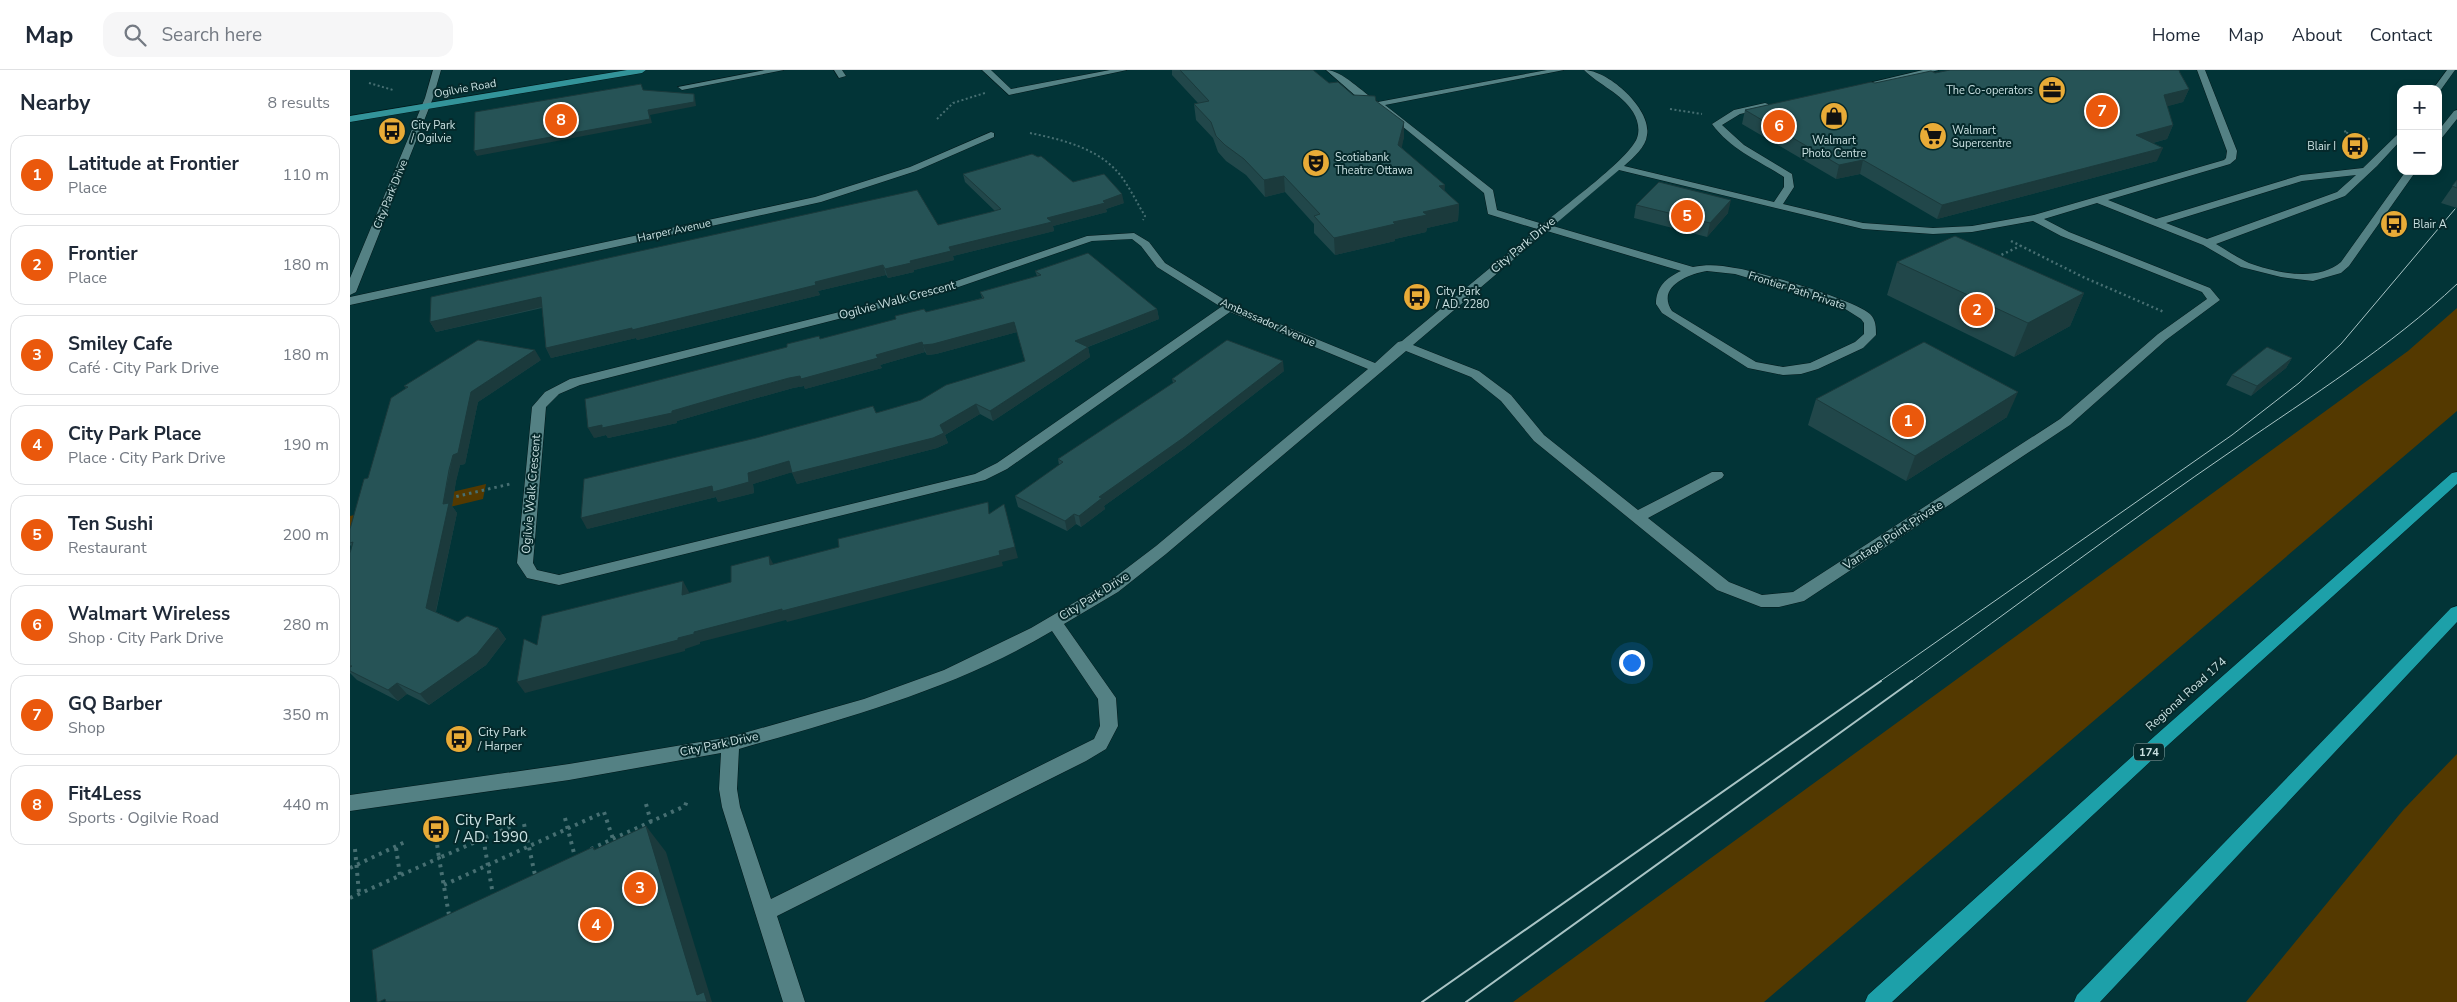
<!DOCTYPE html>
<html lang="en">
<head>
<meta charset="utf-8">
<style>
	:root { --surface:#fff; --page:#f6f6f7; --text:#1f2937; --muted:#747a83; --line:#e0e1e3; --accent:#ea580c }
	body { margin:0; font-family:"Nunito Sans",sans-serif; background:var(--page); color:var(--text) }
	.controls { position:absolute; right:15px; top:15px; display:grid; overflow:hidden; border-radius:10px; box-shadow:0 2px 8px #0003 }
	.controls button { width:45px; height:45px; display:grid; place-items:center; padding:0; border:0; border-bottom:1px solid var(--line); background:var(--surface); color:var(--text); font:25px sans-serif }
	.you { position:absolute; left:1281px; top:592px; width:18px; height:18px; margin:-12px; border:4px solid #fff; border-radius:50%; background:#1a73e8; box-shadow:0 0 0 8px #1a73e833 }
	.badge { display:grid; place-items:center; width:32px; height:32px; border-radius:50%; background:var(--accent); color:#fff; font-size:16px; font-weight:700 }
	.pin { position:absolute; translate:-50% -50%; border:2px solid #fff; box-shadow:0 1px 5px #0006 }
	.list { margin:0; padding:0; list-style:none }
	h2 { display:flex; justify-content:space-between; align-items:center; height:65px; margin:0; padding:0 20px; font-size:21px }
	h2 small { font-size:16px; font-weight:400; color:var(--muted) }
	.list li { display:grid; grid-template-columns:32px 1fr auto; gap:15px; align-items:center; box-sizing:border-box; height:80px; margin:0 10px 10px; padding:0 10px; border:1px solid var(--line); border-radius:15px }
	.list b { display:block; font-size:19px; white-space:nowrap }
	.list p { margin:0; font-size:16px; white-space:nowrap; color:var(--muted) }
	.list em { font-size:16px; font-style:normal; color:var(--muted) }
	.icon { flex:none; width:28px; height:28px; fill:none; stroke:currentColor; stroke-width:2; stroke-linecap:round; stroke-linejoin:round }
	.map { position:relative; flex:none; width:2107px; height:932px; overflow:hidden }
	header { display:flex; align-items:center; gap:30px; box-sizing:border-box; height:70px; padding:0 25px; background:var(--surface); border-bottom:1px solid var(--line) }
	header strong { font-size:24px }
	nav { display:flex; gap:28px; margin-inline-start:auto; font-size:18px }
	.search { width:350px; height:45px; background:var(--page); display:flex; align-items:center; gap:12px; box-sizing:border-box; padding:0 18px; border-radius:15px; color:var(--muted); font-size:19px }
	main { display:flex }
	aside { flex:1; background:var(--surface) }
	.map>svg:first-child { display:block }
	.green { fill:#543900 }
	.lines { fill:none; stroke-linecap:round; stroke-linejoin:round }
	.minor-casing { stroke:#03191b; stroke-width:1 }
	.major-casing { stroke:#03191b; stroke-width:1 }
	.highway-casing { stroke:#03191b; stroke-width:1 }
	.path-far3 { stroke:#476f72; stroke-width:2; stroke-dasharray:2 2.5; stroke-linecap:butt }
	.path-far2 { stroke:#476f72; stroke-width:2.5; stroke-dasharray:2 3; stroke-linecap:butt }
	.path-far1 { stroke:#476f72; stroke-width:3; stroke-dasharray:2.5 4; stroke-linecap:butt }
	.path { stroke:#476f72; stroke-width:4; stroke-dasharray:3 5; stroke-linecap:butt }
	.minor { fill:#548184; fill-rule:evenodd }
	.major { fill:#33949a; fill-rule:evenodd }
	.highway { fill:#1da0a9; fill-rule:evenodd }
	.tram-far1 { stroke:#a9c4c5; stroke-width:1 }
	.tram { stroke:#a9c4c5; stroke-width:2 }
	.wall { fill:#21474a }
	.shaded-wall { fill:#1b3a3c }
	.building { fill:#265356; stroke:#1b3a3c }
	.labels { text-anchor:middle; stroke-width:4; stroke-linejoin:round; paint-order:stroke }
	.far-street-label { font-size:11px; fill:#c9e0e1; stroke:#05292b }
	.far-poi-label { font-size:11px; fill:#c9e0e1; stroke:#05292b; text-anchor:start }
	.shield { fill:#05292b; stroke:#8ea9aa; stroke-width:1 }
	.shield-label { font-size:11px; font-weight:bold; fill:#c9e0e1 }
	.street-label { font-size:12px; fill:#c9e0e1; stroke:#05292b }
	.poi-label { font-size:12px; fill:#c9e0e1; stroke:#05292b; text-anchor:start }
	.near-poi-label { font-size:15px; fill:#c9e0e1; stroke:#05292b; text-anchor:start }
</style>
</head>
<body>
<header>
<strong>Map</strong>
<div class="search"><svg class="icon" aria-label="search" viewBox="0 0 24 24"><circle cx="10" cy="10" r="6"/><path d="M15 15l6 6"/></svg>Search here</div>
<nav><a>Home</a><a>Map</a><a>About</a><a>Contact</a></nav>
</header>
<main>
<aside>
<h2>Nearby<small>8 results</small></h2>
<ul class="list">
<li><span class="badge">1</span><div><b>Latitude at Frontier</b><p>Place</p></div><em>110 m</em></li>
<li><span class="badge">2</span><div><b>Frontier</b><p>Place</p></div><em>180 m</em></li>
<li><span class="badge">3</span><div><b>Smiley Cafe</b><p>Café · City Park Drive</p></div><em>180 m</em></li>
<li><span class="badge">4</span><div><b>City Park Place</b><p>Place · City Park Drive</p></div><em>190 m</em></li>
<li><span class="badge">5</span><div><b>Ten Sushi</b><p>Restaurant</p></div><em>200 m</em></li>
<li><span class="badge">6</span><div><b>Walmart Wireless</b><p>Shop · City Park Drive</p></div><em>280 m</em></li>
<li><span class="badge">7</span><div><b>GQ Barber</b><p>Shop</p></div><em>350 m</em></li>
<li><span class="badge">8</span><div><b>Fit4Less</b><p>Sports · Ogilvie Road</p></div><em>440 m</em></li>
</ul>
</aside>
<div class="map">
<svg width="2107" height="932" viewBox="0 0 2107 932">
	<rect width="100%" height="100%" fill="#023437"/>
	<g class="green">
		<path d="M2107,238V341L1414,932H1163L2058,281Z"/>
		<path d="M136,414L133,429L0,461V446Z"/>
		<path d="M2107,684V932H1896L2054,739Z"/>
	</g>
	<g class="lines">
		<g class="minor-casing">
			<g id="minor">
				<path d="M83,0H91L83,28L6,222L0,225V208L75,28Z"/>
				<path d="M415,0H434L332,20L328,17Z"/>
				<path d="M484,0H492L496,6L489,8Z"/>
				<path d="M632,0H641L661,19L760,0H777L659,25Z"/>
				<path d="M976,0C992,0 1013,23 1028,32L1197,0H1214L1035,35L1143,120L1147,140L1193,154C1213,137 1280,88 1287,68C1290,60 1288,50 1283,42C1271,23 1249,15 1234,0C1258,0 1302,39 1297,65C1296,77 1283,88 1274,96L1424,132L1434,117V107C1408,90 1381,80 1362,54L1384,40L1415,33L1418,34V38L1390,44L1372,55L1394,75L1442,104L1444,117L1433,134L1513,153L1583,158L1622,156L1684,145L1874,90L1876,88L1877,81L1847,0H1855L1887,81L1886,89L1880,94L1758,130L1806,149L1951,105L2013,98L2051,61V70L2027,96L1995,126L1866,174C1876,180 1888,188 1899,193C1926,203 1968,212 1991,192L2056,101H2066L1999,196L1991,203L1963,211L1931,207L1891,197L1853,175L1747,133L1694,149L1719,162L1860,218L1870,230L1816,270L1720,355L1454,531L1429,537H1411L1367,520L1184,371L1151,331L1121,307L1056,281L816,484L768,522L714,554L766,628L768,656L756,679L736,691L427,846L455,932H433L372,737L369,719L371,683L219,710L0,741V725L219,694L380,667L514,629L594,600L681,558L756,514L806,476L1018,299L880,242L657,399L635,410L209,515L177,508L167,493L182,337L195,322L220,309L586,218L737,166L784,163L799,172L815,193L883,235L1025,293L1048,272L1052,271L1187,159L1138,144L1134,123L1036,43L1007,27ZM1269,100L1513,159L1583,164L1622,162L1683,151L1711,166L1852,222L1857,229L1808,264L1710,349L1443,522L1412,525L1379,512L1298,448L1372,408L1374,405L1372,402H1362L1288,440L1194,365L1161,325L1129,301L1063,275L1197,161L1331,201C1316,208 1306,217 1306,234L1312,243L1398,298L1433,305L1451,304L1468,299L1513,278L1526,265C1526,257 1526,250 1520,244C1505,230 1408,201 1385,198C1371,195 1357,194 1343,197L1203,156ZM2006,105L1987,122L1857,169L1816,153L1952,111ZM782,169L791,176L807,197L871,237L647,393L625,404L209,505L187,500L183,493L196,337L209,324L230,315L594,222L742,171ZM1357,201L1385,204L1489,235L1511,249L1514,253V264L1505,272L1460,293L1433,297L1406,292L1322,241C1306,217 1338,204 1357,201ZM702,561L748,629L750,656L744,669L421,829L390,737L387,719L389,679C496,648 605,619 702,561Z"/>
				<path d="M1573,0H1589L1506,20L1502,17Z"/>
				<path d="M2097,0H2105L2090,21L2083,19Z"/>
				<path d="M2107,40V49L2091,69L2088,70V61L2104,41Z"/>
				<path d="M641,62L644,63V67L566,101L471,132L0,235V227L465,127L560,97Z"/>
			</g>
		</g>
		<g class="major-casing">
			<path id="major" d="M277,0H296L292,3L0,52V46Z"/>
		</g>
		<g class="highway-casing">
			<g id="highway">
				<path d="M2107,402V414L1818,675L1542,932H1515L1518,925L1806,665L2102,403Z"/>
				<path d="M2107,536V552L1750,932H1724L1727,925L2101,538Z"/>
			</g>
		</g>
		<g class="path-far3">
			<path d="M19,13L43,20"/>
			<path d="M1320,39L1352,44"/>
			<path d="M587,49L603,33L635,23"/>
			<path d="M1996,61L1994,62L2020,69"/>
			<path d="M680,63C713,70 749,78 771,106C780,118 787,133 795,146L793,150"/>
		</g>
		<g class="path-far2">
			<path d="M1661,171L1733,207L1814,242"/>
			<path d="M1647,187L1670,176"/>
		</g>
		<path class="path-far1" d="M100,428L160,414"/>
		<g class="path">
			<path d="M296,734L301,752"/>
			<path d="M215,748L225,787"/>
			<path d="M174,754L185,805"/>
			<path d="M132,761L143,825"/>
			<path d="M86,767L89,788L162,756"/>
			<path d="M46,778L50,805"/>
			<path d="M5,779L9,823"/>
			<path d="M241,779L335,736L338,728"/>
			<path d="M0,798L55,772"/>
			<path d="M94,815L254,742L263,769"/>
			<path d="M0,828L89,788L99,845L102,844"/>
		</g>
		<use href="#minor" class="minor"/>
		<use href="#major" class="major"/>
		<use href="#highway" class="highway"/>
		<g class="tram-far1">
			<path d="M1529,612L1882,365L1949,313L1991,274L2105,139"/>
			<path d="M1561,612C1669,534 1776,453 1886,378C1961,326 2040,277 2107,214"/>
		</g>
		<g class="tram">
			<path d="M1072,932L1531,611"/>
			<path d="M1116,932L1562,611"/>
		</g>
	</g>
	<g class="wall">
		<path d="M822,0H963L979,13L1003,25L1026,31L1054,67L1051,77L1095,121L1109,134L1108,151L1077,158L1076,162L1045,169V171L985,185L964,163V154L935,122L915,127L896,105L876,91L868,82L863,68L846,50L844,34L848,33L822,5Z"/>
		<path d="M1585,3H1830L1839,19L1833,32L1817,36L1823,55L1817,69L1803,73L1807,91L1587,149L1510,104L1486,109L1392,54L1395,40L1525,13Z"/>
		<path d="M613,104L723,112L774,133L756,139L757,142L703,156L704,161L603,186L604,190L564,200V202L538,208L536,205L468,221L470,225L287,270L286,268L201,288L196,278L192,238L86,262L80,252L588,155L645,141L615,112Z"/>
		<path d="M2107,110V138L2091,133Z"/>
		<path d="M1286,135L1378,143L1357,167L1284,148Z"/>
		<path d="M1547,192L1734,223L1720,256L1664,287L1537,225Z"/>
		<path d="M685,201L807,239L809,249L738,277L740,287L643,351L630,344L595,365L598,373L587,378L447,414L442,402L403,414L404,423L368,432L366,427L237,459L526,343L571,330L675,292L667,262L586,284L577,285L575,282L530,295L532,298L455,319L454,316L443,318L382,335L327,351V353L258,368L256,365L244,368L470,269L632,228L630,222L687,206Z"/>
		<path d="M1942,288L1936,298L1901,326L1876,315L1882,305Z"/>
		<path d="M191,290L128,332L115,394L110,395L106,411L102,436L107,443L86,542L108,552L148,558L156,569L136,595L79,635L57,624L48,631L7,610L0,603V483L2,477L0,475V459L18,408L56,318L54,316Z"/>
		<path d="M934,301L835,378L754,436L755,439L731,457L726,454L717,461L668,437L665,426L709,395L708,389L823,313L822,309Z"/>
		<path d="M1466,329L1657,347L1556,411L1458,355Z"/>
	</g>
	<g class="shaded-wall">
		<path d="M1839,19L1833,32L1808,39L1814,25Z"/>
		<path d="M344,24L345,28L346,36L300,45L302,53L127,86L124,81L298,40Z"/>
		<path d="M1054,52V67L1049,91L1048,75Z"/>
		<path d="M1823,55L1817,69L1780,79L1786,65Z"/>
		<path d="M1813,78L1807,91L1587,149L1592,135Z"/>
		<path d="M1513,90L1510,104L1486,109L1489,95Z"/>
		<path d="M934,106L935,122L915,127L914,110Z"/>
		<path d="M1095,115L1094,132L1089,116Z"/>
		<path d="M772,124L774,133L756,139L757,142L703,156L704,161L603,186L604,190L564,200V202L538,208L535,199L560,191L599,177L697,148Z"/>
		<path d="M1381,130L1378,143L1357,167L1360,153Z"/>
		<path d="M1109,134L1108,151L1077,158L1076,162L1045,169V171L985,185L984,168L1043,152L1073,142Z"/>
		<path d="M533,195L536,205L468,221L470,225L287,270L286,268L201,288L196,278Z"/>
		<path d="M1734,223L1720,256L1664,287L1678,253Z"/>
		<path d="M191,227L196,236L86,262L80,252Z"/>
		<path d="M807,239L809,249L727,281L725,271Z"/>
		<path d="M664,252L667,262L586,284L577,285L573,275Z"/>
		<path d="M572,272L575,282L530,295L532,298L455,319L454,316L443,318L382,335L327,351V353L258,368L256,365L244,368L238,358L252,355L322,341L377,325Z"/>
		<path d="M738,277L740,287L643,351L640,341Z"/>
		<path d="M185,280L191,290L128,332L115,394L110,395L106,411L102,436L107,443L84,549L76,538L93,434L103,385L121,322Z"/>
		<path d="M1942,288L1936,298L1901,326L1907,316Z"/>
		<path d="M933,291L934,301L835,378L754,436L755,439L731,457L729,446L749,427Z"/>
		<path d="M1668,322L1657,347L1556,411L1565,386Z"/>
		<path d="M626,334L630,344L595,365L598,373L587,378L447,414L442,403L590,355Z"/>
		<path d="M439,391L443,402L403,414L404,423L368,432L366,427L237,459L231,448L398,403Z"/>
		<path d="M654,434L668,488L652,492L653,496L437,552L436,550L350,572V574L335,579V581L175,623L167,612L328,568L344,562L649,481Z"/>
		<path d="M724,444L726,454L717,461L715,451Z"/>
		<path d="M419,486L425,497L420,495Z"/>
		<path d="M333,511L339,522L338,536L332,525Z"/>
		<path d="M148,558L156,569L136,595L79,635L70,624Z"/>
		<path d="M47,613L57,624L48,631L38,620Z"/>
		<path d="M296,756L316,782L362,932H353L347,925Z"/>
	</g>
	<g class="building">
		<path d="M830,0H963L979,13L988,12L1003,25L1025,26L1026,31L1054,52L1048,75L1095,115L1089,116L1109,134L1073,142L1077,145L1043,152L1045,154L984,168L964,146L970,144L934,106L914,110L894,89L875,75L866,66L861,52L844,34L859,31Z"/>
		<path d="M1600,0H1829L1830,3L1839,19L1814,25L1823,55L1786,65L1813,78L1592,135L1513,90L1489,95L1395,40L1521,12L1525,13L1581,1L1585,3Z"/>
		<path d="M291,14L293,20L344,24V32L298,40L300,49L124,81L125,42Z"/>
		<path d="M682,84L688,87L691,86L723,112L754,104L772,124L753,131L755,133L697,148L702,152L599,177L601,181L560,191L561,193L535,199L533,195L465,212L466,215L282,260V258L196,278L191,227L80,252L81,227L567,120L588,155L641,142L651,139L613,104Z"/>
		<path d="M2107,110V118L2102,116Z"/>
		<path d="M1309,112L1381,130L1360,153L1286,135Z"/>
		<path d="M1605,166L1734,223L1678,253L1547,192Z"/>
		<path d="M738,183L807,239L725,271L738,277L640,341L626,334L590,355L594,363L583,368L442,403L439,391L398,403L399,412L363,422L362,416L231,448L234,409L406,368L523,336L526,343L571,330L596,315L675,291L664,252L583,274L573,275L572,272L526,285L528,288L451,309L450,306L439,308L377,325L322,341V343L252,358V355L238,358L235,329L437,277V274L469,266L470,269L546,249L545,246L574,239L576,242L634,228L630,222L691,205L685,201Z"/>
		<path d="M128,270L185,280L121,322L108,383L103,385L99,400L93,434L99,433L76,538L108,552L117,546L148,558L127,584L70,624L47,613L38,620L0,601V597L2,596H0V483L3,472L0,473V459L14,409L18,408L41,328L58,317L54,316Z"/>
		<path d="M877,270L933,291L833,368L749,427L752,428L729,446L724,444L715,451L665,426L713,392L708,389L826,311L822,309Z"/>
		<path d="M1574,272L1668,322L1565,386L1466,329Z"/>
		<path d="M1917,277L1942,288L1907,316L1882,305Z"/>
		<path d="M638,432L639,444L654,434L665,477L649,481L650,485L432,541V539L344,562V564L328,568V570L167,612L174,569L187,575L192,546L333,511L332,525L381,512V496L419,486L420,495L489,477L488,469Z"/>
		<path d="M296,756L347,925L354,922L357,932H36L35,929L29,932H27L22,880L243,777L244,780Z"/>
	</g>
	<defs>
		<g id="office-disc" transform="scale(1.4375)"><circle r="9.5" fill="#e8ab37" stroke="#05292b"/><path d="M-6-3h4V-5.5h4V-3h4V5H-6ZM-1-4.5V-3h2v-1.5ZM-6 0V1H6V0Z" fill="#111"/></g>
		<g id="shop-disc" transform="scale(1.4375)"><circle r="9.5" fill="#e8ab37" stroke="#05292b"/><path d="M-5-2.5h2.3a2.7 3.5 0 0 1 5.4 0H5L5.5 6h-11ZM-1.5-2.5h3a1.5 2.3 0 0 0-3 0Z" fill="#111"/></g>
		<g id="bus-disc" transform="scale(1.4375)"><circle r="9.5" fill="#e8ab37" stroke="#05292b"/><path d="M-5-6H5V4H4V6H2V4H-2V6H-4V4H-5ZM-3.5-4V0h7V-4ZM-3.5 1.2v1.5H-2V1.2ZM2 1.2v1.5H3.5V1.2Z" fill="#111"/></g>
		<g id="supermarket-disc" transform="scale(1.4375)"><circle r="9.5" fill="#e8ab37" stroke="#05292b"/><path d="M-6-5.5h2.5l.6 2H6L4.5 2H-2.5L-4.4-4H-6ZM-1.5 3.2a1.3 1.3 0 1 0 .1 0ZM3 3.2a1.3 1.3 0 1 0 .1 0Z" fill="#111"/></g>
		<g id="theatre-disc" transform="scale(1.4375)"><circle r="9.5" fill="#e8ab37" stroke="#05292b"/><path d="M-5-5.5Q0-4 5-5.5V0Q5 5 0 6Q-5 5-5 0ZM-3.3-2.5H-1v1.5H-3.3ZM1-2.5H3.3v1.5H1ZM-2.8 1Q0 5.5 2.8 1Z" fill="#111"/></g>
	</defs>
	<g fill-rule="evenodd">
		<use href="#office-disc" x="1702" y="20"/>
		<use href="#shop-disc" x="1484" y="46"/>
		<use href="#bus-disc" x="42" y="61"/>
		<use href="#supermarket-disc" x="1583" y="66"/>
		<use href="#bus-disc" x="2005" y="76"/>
		<use href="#theatre-disc" x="966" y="93"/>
		<use href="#bus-disc" x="2044" y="154"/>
		<use href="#bus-disc" x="1067" y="227"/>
		<use href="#bus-disc" x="109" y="669"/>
		<use href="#bus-disc" x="86" y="759"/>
	</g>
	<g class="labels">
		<g class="far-street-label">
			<text transform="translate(115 18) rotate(-10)" y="4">Ogilvie Road</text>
			<text transform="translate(40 124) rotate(-68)" y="4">City Park Drive</text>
			<text transform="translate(324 160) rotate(-12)" y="4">Harper Avenue</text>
			<text transform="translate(1447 220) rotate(18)" y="4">Frontier Path Private</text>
			<text transform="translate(918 252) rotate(24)" y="4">Ambassador Avenue</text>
		</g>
		<g class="far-poi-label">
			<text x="1683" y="24" text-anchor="end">The Co-operators</text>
			<text x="61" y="59">City Park<tspan x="61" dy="13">/ Ogilvie</tspan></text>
			<text x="1602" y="64">Walmart<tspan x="1602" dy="13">Supercentre</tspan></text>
			<text x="1484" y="74" text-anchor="middle">Walmart<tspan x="1484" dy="13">Photo Centre</tspan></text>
			<text x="1986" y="80" text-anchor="end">Blair I</text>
			<text x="985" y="91">Scotiabank<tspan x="985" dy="13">Theatre Ottawa</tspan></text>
			<text x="2063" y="158">Blair A</text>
			<text x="1086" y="225">City Park<tspan x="1086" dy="13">/ AD. 2280</tspan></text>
		</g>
		<rect class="shield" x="1784" y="673.5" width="30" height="17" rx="4"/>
		<g class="shield-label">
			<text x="1799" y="686">174</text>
		</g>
		<g class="street-label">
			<text transform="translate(1173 175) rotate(-40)" y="4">City Park Drive</text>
			<text transform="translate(547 230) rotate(-15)" y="4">Ogilvie Walk Crescent</text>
			<text transform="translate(181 424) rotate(-85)" y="4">Ogilvie Walk Crescent</text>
			<text transform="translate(1543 465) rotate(-33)" y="4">Vantage Point Private</text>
			<text transform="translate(744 526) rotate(-32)" y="4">City Park Drive</text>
			<text transform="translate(1836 624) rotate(-42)" y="4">Regional Road 174</text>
			<text transform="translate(369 674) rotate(-12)" y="4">City Park Drive</text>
		</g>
		<g class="poi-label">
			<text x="128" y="666">City Park<tspan x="128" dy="14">/ Harper</tspan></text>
		</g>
		<g class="near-poi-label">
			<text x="105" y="755">City Park<tspan x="105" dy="17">/ AD. 1990</tspan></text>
		</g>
	</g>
</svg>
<div class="controls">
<button>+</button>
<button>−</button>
</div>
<div class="you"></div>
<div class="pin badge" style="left:1558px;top:351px">1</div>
<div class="pin badge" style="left:1627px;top:240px">2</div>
<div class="pin badge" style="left:290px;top:818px">3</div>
<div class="pin badge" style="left:246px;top:855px">4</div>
<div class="pin badge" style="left:1337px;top:146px">5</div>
<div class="pin badge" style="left:1429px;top:56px">6</div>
<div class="pin badge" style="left:1752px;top:41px">7</div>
<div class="pin badge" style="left:211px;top:50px">8</div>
</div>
</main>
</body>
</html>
